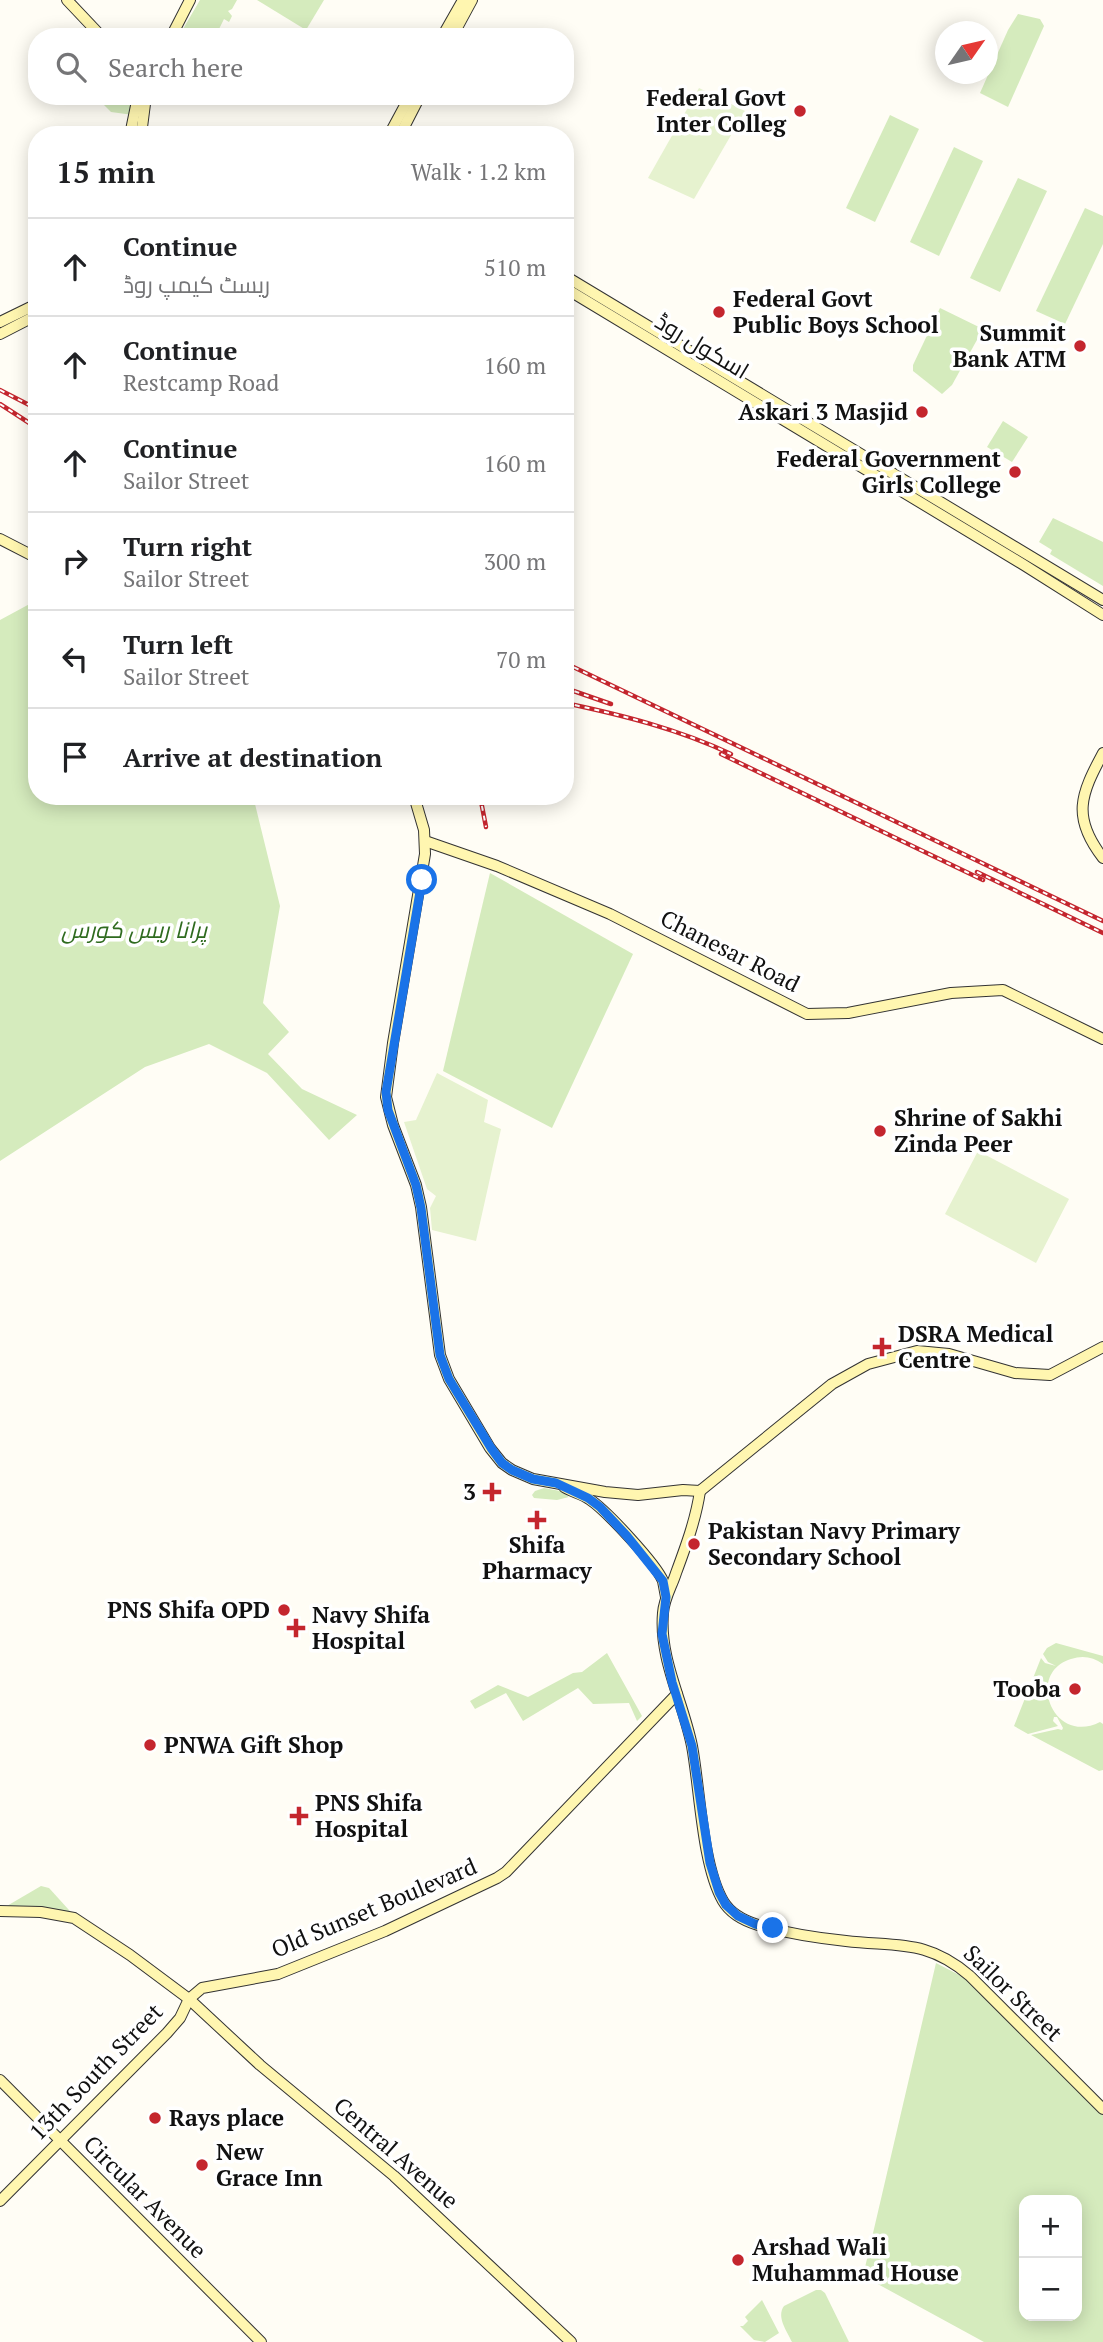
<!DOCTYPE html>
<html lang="en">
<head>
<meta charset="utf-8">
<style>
	:root { --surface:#fff; --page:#f6f6f6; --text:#202124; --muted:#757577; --line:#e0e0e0 }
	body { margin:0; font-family:"PT Serif",Cairo,serif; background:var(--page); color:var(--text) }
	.controls { position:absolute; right:21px; bottom:21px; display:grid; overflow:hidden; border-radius:14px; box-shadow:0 4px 18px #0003 }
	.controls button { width:63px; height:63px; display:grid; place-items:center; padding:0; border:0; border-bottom:2px solid var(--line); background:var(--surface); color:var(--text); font:35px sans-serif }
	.compass { position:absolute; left:935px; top:21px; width:63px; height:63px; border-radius:50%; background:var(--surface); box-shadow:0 4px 18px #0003; rotate:56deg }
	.stop { position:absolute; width:21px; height:21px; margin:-16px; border:5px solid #1a73e8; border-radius:50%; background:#fff }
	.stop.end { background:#1a73e8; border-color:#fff; box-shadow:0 2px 7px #0008 }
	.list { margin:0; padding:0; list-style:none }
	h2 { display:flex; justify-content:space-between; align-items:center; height:91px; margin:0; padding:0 28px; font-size:30px }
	h2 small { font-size:23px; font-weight:400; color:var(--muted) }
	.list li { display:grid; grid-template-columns:46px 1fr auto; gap:21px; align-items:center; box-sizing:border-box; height:98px; padding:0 28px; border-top:2px solid var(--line) }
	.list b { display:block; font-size:26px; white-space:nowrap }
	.list p { margin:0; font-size:23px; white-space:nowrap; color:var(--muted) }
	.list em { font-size:23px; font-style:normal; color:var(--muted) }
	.icon { flex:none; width:38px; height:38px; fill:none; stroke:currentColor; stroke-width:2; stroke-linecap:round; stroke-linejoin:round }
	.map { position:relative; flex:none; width:1103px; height:2342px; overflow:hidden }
	.search { position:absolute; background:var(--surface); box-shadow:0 4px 18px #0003; left:28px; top:28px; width:546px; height:77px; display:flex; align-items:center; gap:18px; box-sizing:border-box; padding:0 24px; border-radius:28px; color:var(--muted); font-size:26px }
	.panel { position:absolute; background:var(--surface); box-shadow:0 4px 18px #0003; left:28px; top:126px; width:546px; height:679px; border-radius:28px }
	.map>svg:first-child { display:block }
	.grass { fill:#d5ebbd; fill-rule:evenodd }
	.pitch { fill:#e6f2cf }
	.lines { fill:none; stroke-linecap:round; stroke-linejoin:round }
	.secondary-casing { stroke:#333; stroke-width:12 }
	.secondary { stroke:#fff6b0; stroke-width:10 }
	.rail-casing { stroke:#c4262e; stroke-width:4.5 }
	.rail { stroke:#fff; stroke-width:2; stroke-dasharray:5; stroke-linecap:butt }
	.route { stroke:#1a73e8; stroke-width:9 }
	.poi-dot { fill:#c4262e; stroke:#fff; stroke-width:2.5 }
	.labels { text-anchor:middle; stroke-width:7; stroke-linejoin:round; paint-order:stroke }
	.poi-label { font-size:23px; font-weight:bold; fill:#111; stroke:#fff; text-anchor:start }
	.street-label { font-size:23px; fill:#111; stroke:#fff }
	.park-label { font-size:23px; font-style:italic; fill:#2f6b1f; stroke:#fff }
</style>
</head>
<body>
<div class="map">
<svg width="1103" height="2342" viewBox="0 0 1103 2342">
	<rect width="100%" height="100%" fill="#fffdf5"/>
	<g class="grass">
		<path d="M200,0H237L232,9L228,11L232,16L229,22L224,19L217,33L213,31L197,36L183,29Z"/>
		<path d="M257,0H324L306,30Z"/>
		<path d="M1018,14L1040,19L1044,26L1008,107L980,93L1008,30Z"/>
		<path d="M95,96H138L133,115L111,112Z"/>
		<path d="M890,115L919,129L875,222L846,208Z"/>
		<path d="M954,147L983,161L939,256L910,242Z"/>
		<path d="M1018,178L1047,191L1000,292L970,278Z"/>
		<path d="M1085,208L1103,216V244L1065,324L1036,311Z"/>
		<path d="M940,308L983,329L952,385L942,394L913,371V365Z"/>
		<path d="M1003,421L1028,437L1012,462L987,447Z"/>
		<path d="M1053,518L1103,542V586L1050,554L1052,550L1039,542Z"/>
		<path d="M37,600V796H253L280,906L263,1003L289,1032L268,1054L302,1089L357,1115L329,1140L267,1073L209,1044L145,1067L0,1161V620Z"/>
		<path d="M490,873L633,954L552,1128L443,1071Z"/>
		<path d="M544,1488L560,1491L569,1497L557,1500L534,1498L532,1495L535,1491Z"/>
		<path d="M1056,1643L1103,1656V1664C1093,1657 1083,1655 1071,1659C1025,1673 1053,1746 1100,1722L1103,1724V1770L1099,1771L1031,1735L1058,1729L1062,1730L1063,1728L1057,1717H1054L1053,1721L1058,1726L1028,1734L1014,1726L1041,1658L1045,1663L1056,1666L1048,1662L1043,1654L1047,1648Z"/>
		<path d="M607,1653L642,1716L637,1721L629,1703L593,1704L578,1688L523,1721L506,1693L475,1709L470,1701L498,1685L528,1697L573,1673L582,1672Z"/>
		<path d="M41,1886L49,1888L78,1920L0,1910Z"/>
		<path d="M936,1963L969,1980L1103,2114V2342H984L863,2276ZM1024,2200H1077V2316H1024Z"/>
		<path d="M816,2290H821L825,2293L849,2342H792C787,2331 776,2317 784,2306Z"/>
		<path d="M762,2300L779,2333L765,2342L754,2340L740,2326H743L748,2321L745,2317Z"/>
	</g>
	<g class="pitch">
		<path d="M699,88L745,111L694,199L648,178Z"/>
		<path d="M437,1073L488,1100L484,1122L501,1129L476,1241L432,1230L430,1208L436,1196L427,1189L404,1122L416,1120Z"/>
		<path d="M978,1151L1069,1199L1036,1263L945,1214Z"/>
	</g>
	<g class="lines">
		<g class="secondary-casing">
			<g id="secondary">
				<path d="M67,0L102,37"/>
				<path d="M171,37L190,0"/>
				<path d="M442,37L463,0"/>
				<path d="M452,37L472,0"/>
				<path d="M130,135L138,96"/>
				<path d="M141,135L146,96"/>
				<path d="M389,135L410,96"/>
				<path d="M400,135L420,96"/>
				<path d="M565,276L1103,600"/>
				<path d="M565,288L1024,565L1103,615"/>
				<path d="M0,322L37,304"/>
				<path d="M0,334L37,315"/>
				<path d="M0,539L37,558"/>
				<path d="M1103,753C1081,794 1071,817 1103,858"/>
				<path d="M414,796L424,830L425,854L393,1043L386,1097L393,1125L416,1185L421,1207L440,1355L449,1379L490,1448L502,1463L512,1470L533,1479L605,1492L638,1495L683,1490L700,1491L832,1384L868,1364L917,1351L949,1354L1015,1373L1050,1375L1103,1347"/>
				<path d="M425,841L497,866L610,914L807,1014L848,1013L951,993L1003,990L1103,1039"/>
				<path d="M564,1487C572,1492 582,1494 589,1499C606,1510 656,1564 663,1581C664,1586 665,1592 666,1597"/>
				<path d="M700,1491C696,1519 686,1546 676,1573C672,1586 664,1598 663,1613C659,1659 683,1701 692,1746C700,1789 702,1865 723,1901C730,1913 745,1921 758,1925C786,1933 817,1938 846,1941C897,1947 927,1939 970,1976L1103,2109"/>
				<path d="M0,1911L41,1912L74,1918L130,1955L189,1999L260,2065L394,2176L571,2342"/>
				<path d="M0,2080L261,2342"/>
				<path d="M0,2201L167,2033L180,2018L189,1999L202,1988L278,1974L385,1931L497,1878L506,1872L677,1694"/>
			</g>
		</g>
		<use href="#secondary" class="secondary"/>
		<g class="rail-casing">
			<g id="rail">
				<path d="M0,390L37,409"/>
				<path d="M0,404L37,428"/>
				<path d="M565,663L1103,921"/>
				<path d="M565,688L611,704"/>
				<path d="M565,703C622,715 678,729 731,754"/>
				<path d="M721,754L983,880"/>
				<path d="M480,796L486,827"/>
				<path d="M977,872L1103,933"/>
			</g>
		</g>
		<use href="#rail" class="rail"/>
	</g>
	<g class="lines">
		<path class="route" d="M422,880L386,1092L388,1110L416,1185L421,1208L440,1355L449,1379L491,1448L502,1463L512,1470L533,1479L556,1483L588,1498L600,1507L627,1536L663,1581L666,1597L662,1634L672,1682L692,1746L710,1863L719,1892L726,1905L738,1916L755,1924L773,1928"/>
	</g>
	<g class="poi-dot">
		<circle cx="800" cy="111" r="7"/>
		<circle cx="719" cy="312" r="7"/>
		<circle cx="1080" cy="346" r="7"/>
		<circle cx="922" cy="412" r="7"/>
		<circle cx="1015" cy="472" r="7"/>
		<circle cx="880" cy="1131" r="7"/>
		<path d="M878.5 1336.5h7v7h7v7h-7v7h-7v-7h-7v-7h7z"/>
		<path d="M488.5 1481.5h7v7h7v7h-7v7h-7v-7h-7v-7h7z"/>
		<path d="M533.5 1509.5h7v7h7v7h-7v7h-7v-7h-7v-7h7z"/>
		<circle cx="694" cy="1544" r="7"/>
		<circle cx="284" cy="1610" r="7"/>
		<path d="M292.5 1617.5h7v7h7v7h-7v7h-7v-7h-7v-7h7z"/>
		<circle cx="1075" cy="1689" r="7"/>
		<circle cx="150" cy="1745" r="7"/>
		<path d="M295.5 1805.5h7v7h7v7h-7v7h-7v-7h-7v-7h7z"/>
		<circle cx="155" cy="2118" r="7"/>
		<circle cx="202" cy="2165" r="7"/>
		<circle cx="738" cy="2260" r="7"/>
	</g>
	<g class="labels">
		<g class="poi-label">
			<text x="786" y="106" text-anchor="end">Federal Govt<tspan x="786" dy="26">Inter Colleg</tspan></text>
			<text x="733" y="307">Federal Govt<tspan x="733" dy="26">Public Boys School</tspan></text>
			<text x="1066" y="341" text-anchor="end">Summit<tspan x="1066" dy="26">Bank ATM</tspan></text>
			<text x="908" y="420" text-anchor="end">Askari 3 Masjid</text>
			<text x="1001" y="467" text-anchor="end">Federal Government<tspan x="1001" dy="26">Girls College</tspan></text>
			<text x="894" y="1126">Shrine of Sakhi<tspan x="894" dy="26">Zinda Peer</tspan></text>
			<text x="898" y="1342">DSRA Medical<tspan x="898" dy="26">Centre</tspan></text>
			<text x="476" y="1500" text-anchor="end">3</text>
			<text x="708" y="1539">Pakistan Navy Primary<tspan x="708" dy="26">Secondary School</tspan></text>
			<text x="537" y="1553" text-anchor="middle">Shifa<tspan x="537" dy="26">Pharmacy</tspan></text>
			<text x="270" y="1618" text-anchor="end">PNS Shifa OPD</text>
			<text x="312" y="1623">Navy Shifa<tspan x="312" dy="26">Hospital</tspan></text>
			<text x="1061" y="1697" text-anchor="end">Tooba</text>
			<text x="164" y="1753">PNWA Gift Shop</text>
			<text x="315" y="1811">PNS Shifa<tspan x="315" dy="26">Hospital</tspan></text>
			<text x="169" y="2126">Rays place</text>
			<text x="216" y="2160">New<tspan x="216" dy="26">Grace Inn</tspan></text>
			<text x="752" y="2255">Arshad Wali<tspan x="752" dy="26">Muhammad House</tspan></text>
		</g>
		<g class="street-label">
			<text transform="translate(702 346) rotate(31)" y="8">اسکول روڈ</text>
			<text transform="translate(730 951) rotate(27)" y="8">Chanesar Road</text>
			<text transform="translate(374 1908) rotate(-23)" y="8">Old Sunset Boulevard</text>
			<text transform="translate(1013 1993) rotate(44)" y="8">Sailor Street</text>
			<text transform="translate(96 2072) rotate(-46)" y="8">13th South Street</text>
			<text transform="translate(396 2153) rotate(41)" y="8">Central Avenue</text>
			<text transform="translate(145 2197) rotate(45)" y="8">Circular Avenue</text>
		</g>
		<g class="park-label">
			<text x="134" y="938">پرانا ریس کورس</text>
		</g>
	</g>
</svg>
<div class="controls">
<button>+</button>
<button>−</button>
</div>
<svg class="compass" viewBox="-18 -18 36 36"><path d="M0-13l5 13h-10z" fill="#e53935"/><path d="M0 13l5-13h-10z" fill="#757577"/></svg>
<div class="stop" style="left:422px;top:880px"></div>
<div class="stop end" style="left:773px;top:1928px"></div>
<div class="search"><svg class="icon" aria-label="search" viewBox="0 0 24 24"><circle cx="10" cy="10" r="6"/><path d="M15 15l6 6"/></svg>Search here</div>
<section class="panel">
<h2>15 min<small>Walk · 1.2 km</small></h2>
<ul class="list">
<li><svg class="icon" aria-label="ahead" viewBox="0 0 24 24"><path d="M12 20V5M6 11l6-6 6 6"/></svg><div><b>Continue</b><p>ریسٹ کیمپ روڈ</p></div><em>510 m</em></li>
<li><svg class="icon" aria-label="ahead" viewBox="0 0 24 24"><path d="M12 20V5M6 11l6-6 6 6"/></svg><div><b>Continue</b><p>Restcamp Road</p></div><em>160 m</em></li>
<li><svg class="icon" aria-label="ahead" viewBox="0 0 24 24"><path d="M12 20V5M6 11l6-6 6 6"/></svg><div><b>Continue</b><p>Sailor Street</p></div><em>160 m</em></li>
<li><svg class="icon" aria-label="right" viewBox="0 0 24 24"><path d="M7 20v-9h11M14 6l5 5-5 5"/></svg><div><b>Turn right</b><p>Sailor Street</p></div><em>300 m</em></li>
<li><svg class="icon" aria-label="left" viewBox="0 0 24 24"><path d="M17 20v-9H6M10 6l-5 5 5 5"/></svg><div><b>Turn left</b><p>Sailor Street</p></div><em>70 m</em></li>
<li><svg class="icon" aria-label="arrive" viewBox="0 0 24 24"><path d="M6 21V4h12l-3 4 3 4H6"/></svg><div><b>Arrive at destination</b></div></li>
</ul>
</section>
</div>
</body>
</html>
